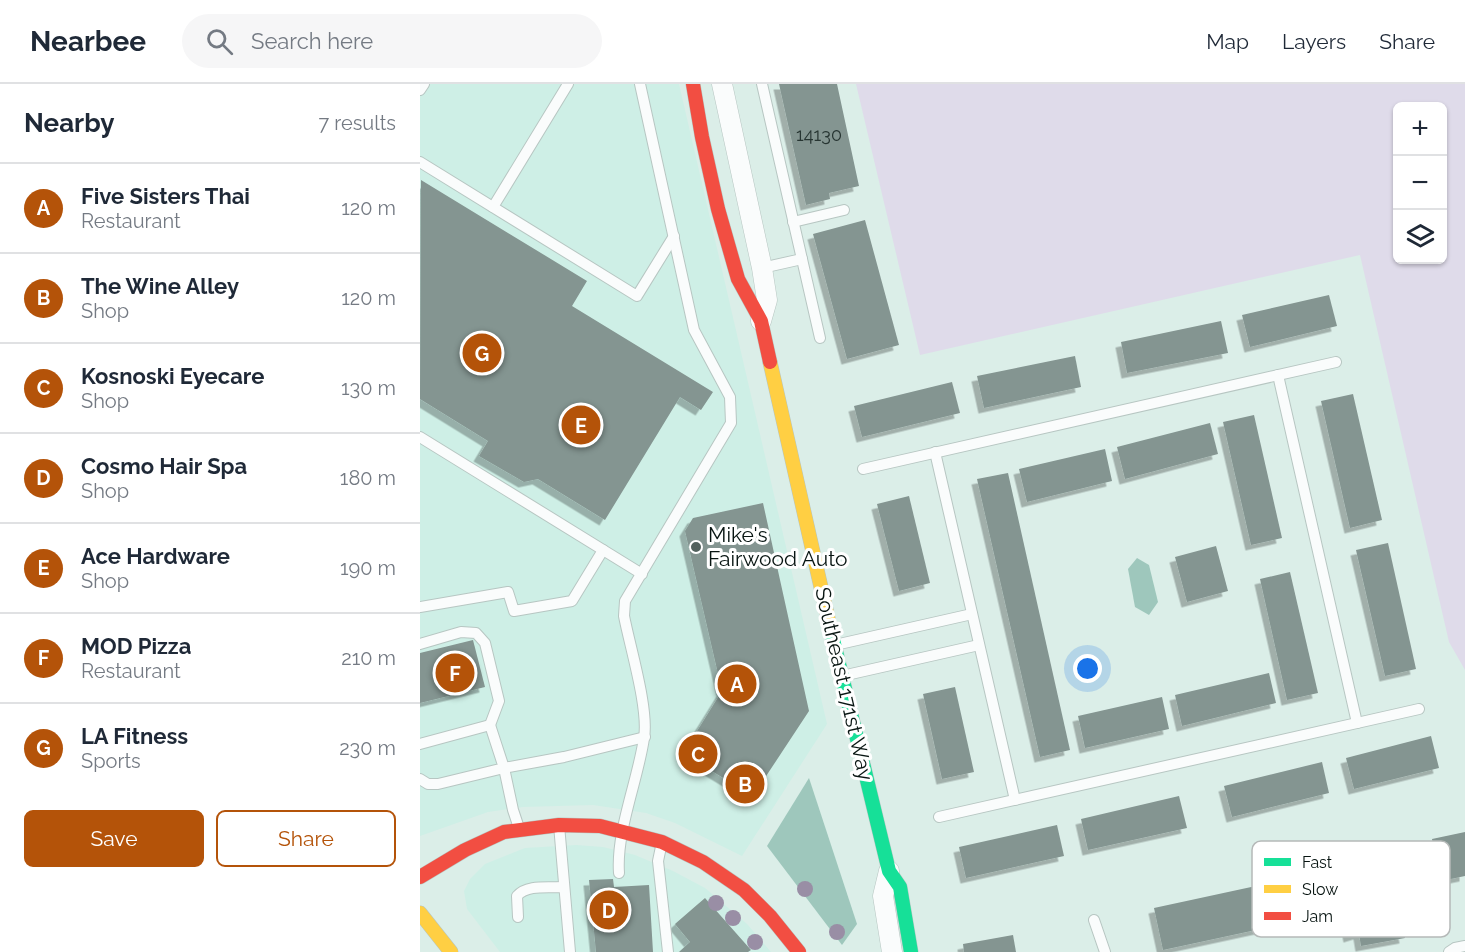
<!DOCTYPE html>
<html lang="en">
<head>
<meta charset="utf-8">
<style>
	:root { --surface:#fff; --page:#f6f6f7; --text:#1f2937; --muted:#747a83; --line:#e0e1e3; --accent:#b45309 }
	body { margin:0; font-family:Raleway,sans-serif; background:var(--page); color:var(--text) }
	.controls { position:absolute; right:18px; top:18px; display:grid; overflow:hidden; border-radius:9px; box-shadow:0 2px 4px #0004 }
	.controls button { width:54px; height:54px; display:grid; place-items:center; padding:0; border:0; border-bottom:2px solid var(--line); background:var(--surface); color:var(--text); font:30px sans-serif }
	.you { position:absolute; left:668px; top:585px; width:21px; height:21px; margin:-15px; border:4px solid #fff; border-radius:50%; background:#1a73e8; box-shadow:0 0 0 9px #1a73e833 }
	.badge { display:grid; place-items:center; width:39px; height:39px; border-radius:50%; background:var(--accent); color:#fff; font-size:20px; font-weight:700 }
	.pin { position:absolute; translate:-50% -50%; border:3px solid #fff; box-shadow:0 2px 6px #0006 }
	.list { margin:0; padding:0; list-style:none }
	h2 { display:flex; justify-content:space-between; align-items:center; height:78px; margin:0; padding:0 24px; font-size:26px }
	h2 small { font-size:20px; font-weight:400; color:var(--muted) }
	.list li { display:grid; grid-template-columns:39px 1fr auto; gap:18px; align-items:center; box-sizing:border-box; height:90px; padding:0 24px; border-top:2px solid var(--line) }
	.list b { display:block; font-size:22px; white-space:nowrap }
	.list p { margin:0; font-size:20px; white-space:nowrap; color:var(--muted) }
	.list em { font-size:20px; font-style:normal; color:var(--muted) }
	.actions { display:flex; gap:12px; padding:18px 24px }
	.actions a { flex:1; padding:14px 0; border:2px solid var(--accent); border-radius:9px; text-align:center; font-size:21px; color:var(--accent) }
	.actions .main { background:var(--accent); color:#fff }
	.icon { flex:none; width:33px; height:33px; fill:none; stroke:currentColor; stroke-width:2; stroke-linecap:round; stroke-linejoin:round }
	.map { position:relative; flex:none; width:1045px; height:868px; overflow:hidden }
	header { display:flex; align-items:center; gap:36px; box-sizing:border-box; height:84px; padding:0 30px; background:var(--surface); border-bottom:2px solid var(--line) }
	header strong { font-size:28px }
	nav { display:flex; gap:33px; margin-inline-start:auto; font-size:21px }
	.search { width:420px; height:54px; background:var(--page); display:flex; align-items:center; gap:15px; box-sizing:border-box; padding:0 21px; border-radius:33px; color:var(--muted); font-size:22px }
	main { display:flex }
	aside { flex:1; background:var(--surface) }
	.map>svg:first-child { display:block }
	.built { fill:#ceefe6 }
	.green { fill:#dfdbea; fill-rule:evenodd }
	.water { fill:#9ec7bc }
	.building { fill:#849591; filter:url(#shadow) }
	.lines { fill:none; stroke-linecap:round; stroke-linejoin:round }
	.lane-casing { stroke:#b7c6c2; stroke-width:12 }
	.street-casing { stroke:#b7c6c2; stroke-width:21 }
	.fast-casing { stroke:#b7c6c2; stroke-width:15 }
	.slow-casing { stroke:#b7c6c2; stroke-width:15 }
	.jam-casing { stroke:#b7c6c2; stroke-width:15 }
	.lane { stroke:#fafcfc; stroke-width:10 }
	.street { stroke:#fafcfc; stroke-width:20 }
	.fast { stroke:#16e098; stroke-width:14 }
	.slow { stroke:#ffcf43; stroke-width:14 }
	.jam { stroke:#f24e42; stroke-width:14 }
	.tree { fill:#998ea5 }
	.poi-dot { fill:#52615d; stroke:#fff; stroke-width:2 }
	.labels { text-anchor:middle; stroke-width:6; stroke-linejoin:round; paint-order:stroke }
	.number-label { font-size:18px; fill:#273532 }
	.poi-label { font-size:21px; fill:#081512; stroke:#fff; text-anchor:start }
	.street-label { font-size:21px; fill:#081512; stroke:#fff }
	.key { fill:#fff; stroke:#b5b9b8; stroke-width:1.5 }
	.key-label { font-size:16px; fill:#081512 }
</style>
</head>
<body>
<header>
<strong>Nearbee</strong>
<div class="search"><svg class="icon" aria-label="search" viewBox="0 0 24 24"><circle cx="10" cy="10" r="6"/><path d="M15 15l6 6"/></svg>Search here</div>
<nav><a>Map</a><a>Layers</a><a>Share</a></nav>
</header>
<main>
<aside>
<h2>Nearby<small>7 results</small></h2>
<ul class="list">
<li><span class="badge">A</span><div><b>Five Sisters Thai</b><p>Restaurant</p></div><em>120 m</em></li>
<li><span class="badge">B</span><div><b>The Wine Alley</b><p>Shop</p></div><em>120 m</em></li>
<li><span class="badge">C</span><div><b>Kosnoski Eyecare</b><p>Shop</p></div><em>130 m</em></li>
<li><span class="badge">D</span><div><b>Cosmo Hair Spa</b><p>Shop</p></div><em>180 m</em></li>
<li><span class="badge">E</span><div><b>Ace Hardware</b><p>Shop</p></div><em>190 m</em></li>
<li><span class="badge">F</span><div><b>MOD Pizza</b><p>Restaurant</p></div><em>210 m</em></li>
<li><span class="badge">G</span><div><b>LA Fitness</b><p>Sports</p></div><em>230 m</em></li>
</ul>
<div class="actions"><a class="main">Save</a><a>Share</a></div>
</aside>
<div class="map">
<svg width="1045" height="868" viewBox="0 0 1045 868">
	<defs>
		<filter id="shadow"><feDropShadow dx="-5.5" dy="5.5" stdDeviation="0" flood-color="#0004"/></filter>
	</defs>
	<rect width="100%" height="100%" fill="#dbeee8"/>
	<g class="built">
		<path d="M0,0H259L407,640L322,772L255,739L226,729L173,721L103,723L68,728L0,752Z"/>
		<path d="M156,761L183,763L215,771L253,787L285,804L327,840L351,868H80L47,825L44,807L50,795L65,780L105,764Z"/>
	</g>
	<path class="green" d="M436,0H1045V586L1029,558L940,171L500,271ZM978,22H1022V176H978Z"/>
	<g class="water">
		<path d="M717,474L729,481L738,518L729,531L715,523L708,485Z"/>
		<path d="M389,694L437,840L422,861L347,762Z"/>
	</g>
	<g class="building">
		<path d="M359,0H417L439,102L409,109L410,115L386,121Z"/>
		<path d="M1,96L167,197L152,222L293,308L281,326L260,313L185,436L118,395L104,398L59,372L68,357L0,315Z"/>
		<path d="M445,136L479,261L427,275L393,150Z"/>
		<path d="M909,211L917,242L830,263L822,231Z"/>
		<path d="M801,237L808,269L707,289L701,258Z"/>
		<path d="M655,272L661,303L564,324L557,292Z"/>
		<path d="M532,298L540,329L442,353L434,322Z"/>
		<path d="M933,310L962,436L930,444L901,317Z"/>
		<path d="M834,331L862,454L831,461L803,338Z"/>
		<path d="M790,339L798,370L705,395L697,363Z"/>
		<path d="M685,365L692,397L607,418L599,385Z"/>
		<path d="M588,389L650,666L620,673L557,395Z"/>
		<path d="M489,412L510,499L479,507L457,420Z"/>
		<path d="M343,419L389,627L333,712L272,675L269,660L302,607L265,447L273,434Z"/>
		<path d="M968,459L996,585L965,592L936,466Z"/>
		<path d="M796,462L808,507L767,518L755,473Z"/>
		<path d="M870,488L898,609L867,616L840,495Z"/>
		<path d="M53,556L65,603L0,619V569Z"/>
		<path d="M849,589L856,619L762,642L755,611Z"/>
		<path d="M535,603L554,688L522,695L503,610Z"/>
		<path d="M742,613L749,645L665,664L658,632Z"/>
		<path d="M1011,652L1019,684L934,705L926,674Z"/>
		<path d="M902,678L909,709L812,733L804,702Z"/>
		<path d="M759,712L767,744L668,766L661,735Z"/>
		<path d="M637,741L644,772L546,794L539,763Z"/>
		<path d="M1045,748V792L1021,797L1012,755Z"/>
		<path d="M981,761L989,801L966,806L968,818L978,816L985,854L941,862L939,850L929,853L924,827L932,825L930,812L941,810L933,771Z"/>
		<path d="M882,792L892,834L743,866L734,824Z"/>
		<path d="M193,795L194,803L229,801L233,868H176L169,796Z"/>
		<path d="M285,814L331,866L328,868H259L270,858L255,840Z"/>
		<path d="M593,851L596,868H544L543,860Z"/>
	</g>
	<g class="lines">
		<g class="lane-casing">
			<g id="lane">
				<path d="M342,0L400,254"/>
				<path d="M0,6L4,0"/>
				<path d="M0,78L217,212L254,152"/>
				<path d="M73,123L148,0"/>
				<path d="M373,138L424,126"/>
				<path d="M342,184L382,175"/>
				<path d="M858,291L937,639"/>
				<path d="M0,353L222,490"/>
				<path d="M515,368L595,716"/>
				<path d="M443,385L916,278"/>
				<path d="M0,523L88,508L94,527L152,517L183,466"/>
				<path d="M0,560L41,548L56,549L65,559L79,617L70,641"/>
				<path d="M415,561L552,530"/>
				<path d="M422,592L559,561"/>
				<path d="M0,660L70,641L84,684L18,700H8L0,695"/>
				<path d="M519,733L999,625"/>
				<path d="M139,741L150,868"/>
				<path d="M99,744L93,726L84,684L144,673L225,653"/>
				<path d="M242,758L238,777L248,868"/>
				<path d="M199,789C196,747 218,696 224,654C229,625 210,563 204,532L205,517L311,339L310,313L274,246L220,0"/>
				<path d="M98,833L97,812C107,800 129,804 143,803"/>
				<path d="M674,836L685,868"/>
				<path d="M1029,868L1035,864L1045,862"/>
			</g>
		</g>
		<g class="street-casing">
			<g id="street">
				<path d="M302,0L342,184L347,216L341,237"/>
				<path d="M469,787L463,812L472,868"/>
			</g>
		</g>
		<g class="fast-casing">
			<path id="fast" d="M410,543L469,787L480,803L491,868"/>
		</g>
		<g class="slow-casing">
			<g id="slow">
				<path d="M350,278L410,543"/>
				<path d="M0,829L31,868"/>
			</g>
		</g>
		<g class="jam-casing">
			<g id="jam">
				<path d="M273,0L282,53L298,125L318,195L341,237L350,278"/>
				<path d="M0,793L45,766L84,748L139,741L180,742L242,758L283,778L324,806L350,832L379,868"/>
			</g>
		</g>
		<use href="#lane" class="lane"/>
		<use href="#street" class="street"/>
		<use href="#fast" class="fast"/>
		<use href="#slow" class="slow"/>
		<use href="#jam" class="jam"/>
	</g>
	<g class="tree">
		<circle cx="385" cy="805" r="8"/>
		<circle cx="296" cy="819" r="8"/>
		<circle cx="313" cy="834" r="8"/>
		<circle cx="417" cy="848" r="8"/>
		<circle cx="335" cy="858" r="8"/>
	</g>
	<circle class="poi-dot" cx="276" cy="463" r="6"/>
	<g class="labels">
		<g class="number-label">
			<text x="399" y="57">14130</text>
		</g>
		<g class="poi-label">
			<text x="288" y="458">Mike's<tspan x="288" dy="24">Fairwood Auto</tspan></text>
		</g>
		<g class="street-label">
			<text transform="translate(424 600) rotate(77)" y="7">Southeast 171st Way</text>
		</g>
	</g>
	<rect x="832" y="757" width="198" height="96" rx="9" class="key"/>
	<rect x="844" y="774" width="27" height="8" fill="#16e098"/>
	<rect x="844" y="801" width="27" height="8" fill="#ffcf43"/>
	<rect x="844" y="828" width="27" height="8" fill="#f24e42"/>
	<g class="key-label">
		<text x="882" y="784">Fast</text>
		<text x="882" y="811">Slow</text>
		<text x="882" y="838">Jam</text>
	</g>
</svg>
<div class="controls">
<button>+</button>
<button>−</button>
<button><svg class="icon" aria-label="layers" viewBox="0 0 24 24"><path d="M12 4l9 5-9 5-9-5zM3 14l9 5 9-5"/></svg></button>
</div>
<div class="you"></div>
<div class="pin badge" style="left:317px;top:600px">A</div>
<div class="pin badge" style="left:325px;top:700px">B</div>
<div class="pin badge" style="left:278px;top:670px">C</div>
<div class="pin badge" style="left:189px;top:826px">D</div>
<div class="pin badge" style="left:161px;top:341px">E</div>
<div class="pin badge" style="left:35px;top:589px">F</div>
<div class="pin badge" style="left:62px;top:269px">G</div>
</div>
</main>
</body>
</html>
